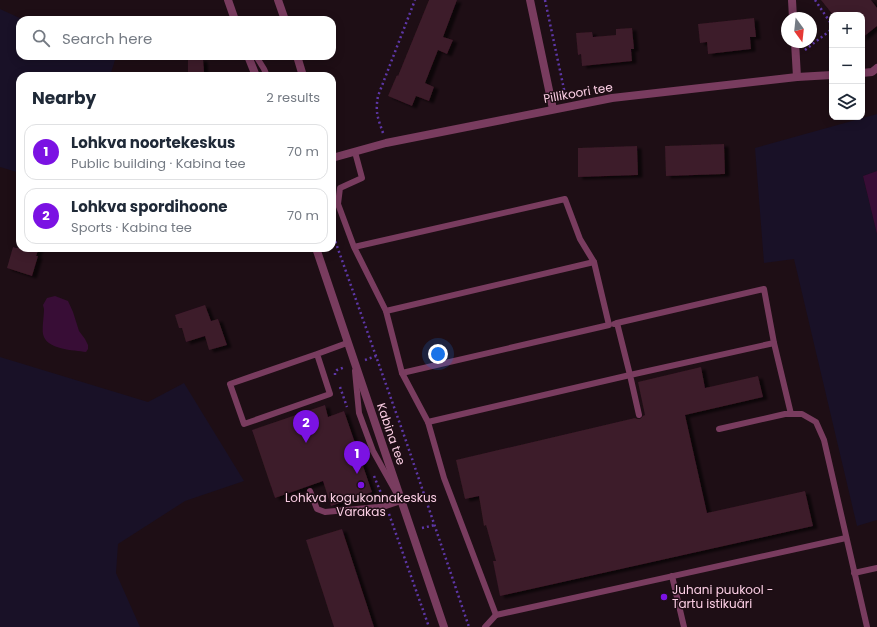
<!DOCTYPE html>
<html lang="en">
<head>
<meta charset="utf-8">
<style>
	:root { --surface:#fff; --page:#f2f2f3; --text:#1f2937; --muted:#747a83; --line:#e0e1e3; --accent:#7b12e3 }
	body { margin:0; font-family:Poppins,sans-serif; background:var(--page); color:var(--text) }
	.controls { position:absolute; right:12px; top:12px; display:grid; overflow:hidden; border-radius:8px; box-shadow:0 2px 10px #0003 }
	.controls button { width:36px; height:36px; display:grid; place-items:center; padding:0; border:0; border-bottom:1px solid var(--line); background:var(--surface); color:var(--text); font:20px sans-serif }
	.compass { position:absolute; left:781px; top:12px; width:36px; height:36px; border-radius:50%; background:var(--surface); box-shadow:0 2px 10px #0003; rotate:165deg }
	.you { position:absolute; left:438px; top:354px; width:14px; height:14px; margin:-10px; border:3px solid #fff; border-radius:50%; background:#1a73e8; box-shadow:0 0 0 6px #1a73e833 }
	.badge { display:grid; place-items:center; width:26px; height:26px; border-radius:50%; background:var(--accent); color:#fff; font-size:13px; font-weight:700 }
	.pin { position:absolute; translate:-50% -33px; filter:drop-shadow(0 1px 2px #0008) }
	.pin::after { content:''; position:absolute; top:21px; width:14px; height:12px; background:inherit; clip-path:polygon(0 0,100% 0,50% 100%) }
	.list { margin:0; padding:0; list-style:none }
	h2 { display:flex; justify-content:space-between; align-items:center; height:52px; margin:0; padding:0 16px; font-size:17px }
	h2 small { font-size:13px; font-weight:400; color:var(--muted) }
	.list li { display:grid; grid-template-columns:26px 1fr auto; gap:12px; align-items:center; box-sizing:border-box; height:56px; margin:0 8px 8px; padding:0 8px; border:1px solid var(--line); border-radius:12px }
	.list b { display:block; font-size:15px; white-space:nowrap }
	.list p { margin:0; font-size:13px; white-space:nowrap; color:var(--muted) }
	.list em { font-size:13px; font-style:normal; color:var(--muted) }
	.icon { flex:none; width:22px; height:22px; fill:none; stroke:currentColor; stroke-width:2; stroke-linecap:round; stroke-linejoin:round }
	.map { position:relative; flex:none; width:877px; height:627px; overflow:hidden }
	.search { position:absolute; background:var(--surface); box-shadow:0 2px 10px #0003; left:16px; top:16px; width:320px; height:44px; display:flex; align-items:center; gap:10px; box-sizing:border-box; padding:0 14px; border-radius:12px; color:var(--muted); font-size:15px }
	.panel { position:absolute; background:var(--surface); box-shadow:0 2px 10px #0003; left:16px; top:72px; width:320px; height:180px; border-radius:12px }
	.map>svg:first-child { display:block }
	.green { fill:#191127 }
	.water { fill:#380d36 }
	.building { fill:#3d1b29; filter:url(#shadow) }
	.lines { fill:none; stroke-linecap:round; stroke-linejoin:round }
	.path { stroke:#5d37a7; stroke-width:2.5; stroke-dasharray:2 3; stroke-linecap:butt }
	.service { stroke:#793c5f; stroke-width:6 }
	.minor { stroke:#793c5f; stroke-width:8 }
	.tertiary { stroke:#793c5f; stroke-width:8 }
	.poi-dot { fill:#7b12e3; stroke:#1e0e15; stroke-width:1.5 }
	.labels { text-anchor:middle; stroke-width:3; stroke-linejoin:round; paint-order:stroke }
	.street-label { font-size:12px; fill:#fbcee4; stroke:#1e0e15 }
	.poi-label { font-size:12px; fill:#fbcee4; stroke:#1e0e15 }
</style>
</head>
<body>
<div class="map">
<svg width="877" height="627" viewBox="0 0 877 627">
	<defs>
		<filter id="shadow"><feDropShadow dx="4.5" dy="2.5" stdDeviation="1" flood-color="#0009"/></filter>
	</defs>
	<rect width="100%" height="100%" fill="#1e0e15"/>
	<g class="green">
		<path d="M0,9L24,20H20V56H106L115,60L110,76H20V173L0,167Z"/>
		<path d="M877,114V171L863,176L877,234V520L857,526L794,259L764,263L755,148Z"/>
		<path d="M0,357L148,402L184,383L244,481L185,501L118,544L116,573L140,627H0Z"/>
	</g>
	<g class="water">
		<path d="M877,171V234L863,176Z"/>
		<path d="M55,296L68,301L73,312L79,331L85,339L88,345V349L86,352C74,350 46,350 43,334C42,327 44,316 44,309L43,305L47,298Z"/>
	</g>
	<g class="building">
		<path d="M429,0H457L443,37L453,40L447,54L438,50L425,83L434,87L429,101L416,96L412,106L388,96L397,75L398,76Z"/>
		<path d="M821,0H871L877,8V26L862,38V15H833Z"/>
		<path d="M754,18L756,37H750L751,49L708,54L707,42L700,43L698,24Z"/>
		<path d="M632,28L634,49H631L632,61L582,66L581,54L578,55L576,33L592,32L593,37L616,35V29Z"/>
		<path d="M203,59L204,72H188V60Z"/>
		<path d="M724,144L725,174L666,176L665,146Z"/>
		<path d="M637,146L638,175L578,177V148Z"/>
		<path d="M13,247L16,248H39L36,256H38L32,276L7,268Z"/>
		<path d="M205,305L211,321L218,319L227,345L209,350L205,336L186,342L182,328H179L175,315Z"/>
		<path d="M701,367L705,388L758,376L763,397L685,415L707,513L805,491L813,526L500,596L493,561H496L486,525L484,526L479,496L465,499L456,460L635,418L637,419H640L643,416L645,415L638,382Z"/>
		<path d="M325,405L328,417L344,411L372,492L331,506L323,481L275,498L252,430Z"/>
		<path d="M342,529L374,627H334L306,540Z"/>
	</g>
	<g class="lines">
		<g class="path">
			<path d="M545,0L565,94"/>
			<path d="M815,0L832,25"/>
			<path d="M805,50L832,29"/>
			<path d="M383,133C378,118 375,113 378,96L415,0"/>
			<path d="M332,232L405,438L469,627"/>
			<path d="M365,360L376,356"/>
			<path d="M335,375V372L337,370L345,367"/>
			<path d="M340,387L347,407"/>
			<path d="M374,476L383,498"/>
			<path d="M389,514L429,627"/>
			<path d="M422,528L435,525"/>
		</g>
		<g class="service">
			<path d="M256,56L264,69L267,76"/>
			<path d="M354,247L565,199L580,239L594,262L386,311L354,247L338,204L340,188L362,178L355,152"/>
			<path d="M386,311L402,373L609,325L594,262"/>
			<path d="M617,323L764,289L774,343L630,375L639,415"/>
			<path d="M774,343L791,414"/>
			<path d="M317,354L230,384L244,424L330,394L317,354L347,343"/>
			<path d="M402,373L428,422L630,375L617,323L614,324"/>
			<path d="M428,422L444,478L496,615L846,538"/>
			<path d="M719,429L785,414H802L816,422L824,440L867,627"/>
			<path d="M310,491L317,509L325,512L378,507L386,506L401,501L373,451L359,413L355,371"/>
			<path d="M854,573L877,568"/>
			<path d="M672,576L684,627"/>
			<path d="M485,627L496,615"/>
		</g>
		<g class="minor">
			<path d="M278,0L285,20"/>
			<path d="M530,0L553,109"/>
			<path d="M792,0L793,18"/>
			<path d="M795,42L797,77"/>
			<path d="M297,56L303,76"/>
			<path d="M862,73L872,72L877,68"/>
			<path d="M332,158L386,143L612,98L797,77L832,75"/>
		</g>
		<g class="tertiary">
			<path d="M228,0L235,20"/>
			<path d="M248,56L256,76"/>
			<path d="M316,248L444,627"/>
		</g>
	</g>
	<g class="poi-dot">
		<circle cx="361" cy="485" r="4"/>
		<circle cx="664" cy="597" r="4"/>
	</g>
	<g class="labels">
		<g class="street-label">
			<text transform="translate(578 93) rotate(-10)" y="4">Pillikoori tee</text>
			<text transform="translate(391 434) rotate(71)" y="4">Kabina tee</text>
		</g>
		<g class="poi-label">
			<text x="361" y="502">Lohkva kogukonnakeskus<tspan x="361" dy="14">Varakas</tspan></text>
			<text x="672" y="594" text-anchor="start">Juhani puukool -<tspan x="672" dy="14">Tartu istikuäri</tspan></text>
		</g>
	</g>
</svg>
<div class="controls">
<button>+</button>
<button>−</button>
<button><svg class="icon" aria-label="layers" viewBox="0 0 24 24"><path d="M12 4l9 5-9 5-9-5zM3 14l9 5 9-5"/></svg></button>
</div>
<svg class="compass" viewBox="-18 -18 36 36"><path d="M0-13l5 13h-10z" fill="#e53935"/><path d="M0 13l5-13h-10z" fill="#747a83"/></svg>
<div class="you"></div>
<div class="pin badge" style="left:357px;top:474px">1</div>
<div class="pin badge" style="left:306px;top:443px">2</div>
<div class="search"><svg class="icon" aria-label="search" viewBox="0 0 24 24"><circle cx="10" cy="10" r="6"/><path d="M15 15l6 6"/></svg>Search here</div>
<section class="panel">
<h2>Nearby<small>2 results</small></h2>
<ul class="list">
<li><span class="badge">1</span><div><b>Lohkva noortekeskus</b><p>Public building · Kabina tee</p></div><em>70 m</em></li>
<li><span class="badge">2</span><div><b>Lohkva spordihoone</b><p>Sports · Kabina tee</p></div><em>70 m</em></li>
</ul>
</section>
</div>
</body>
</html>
